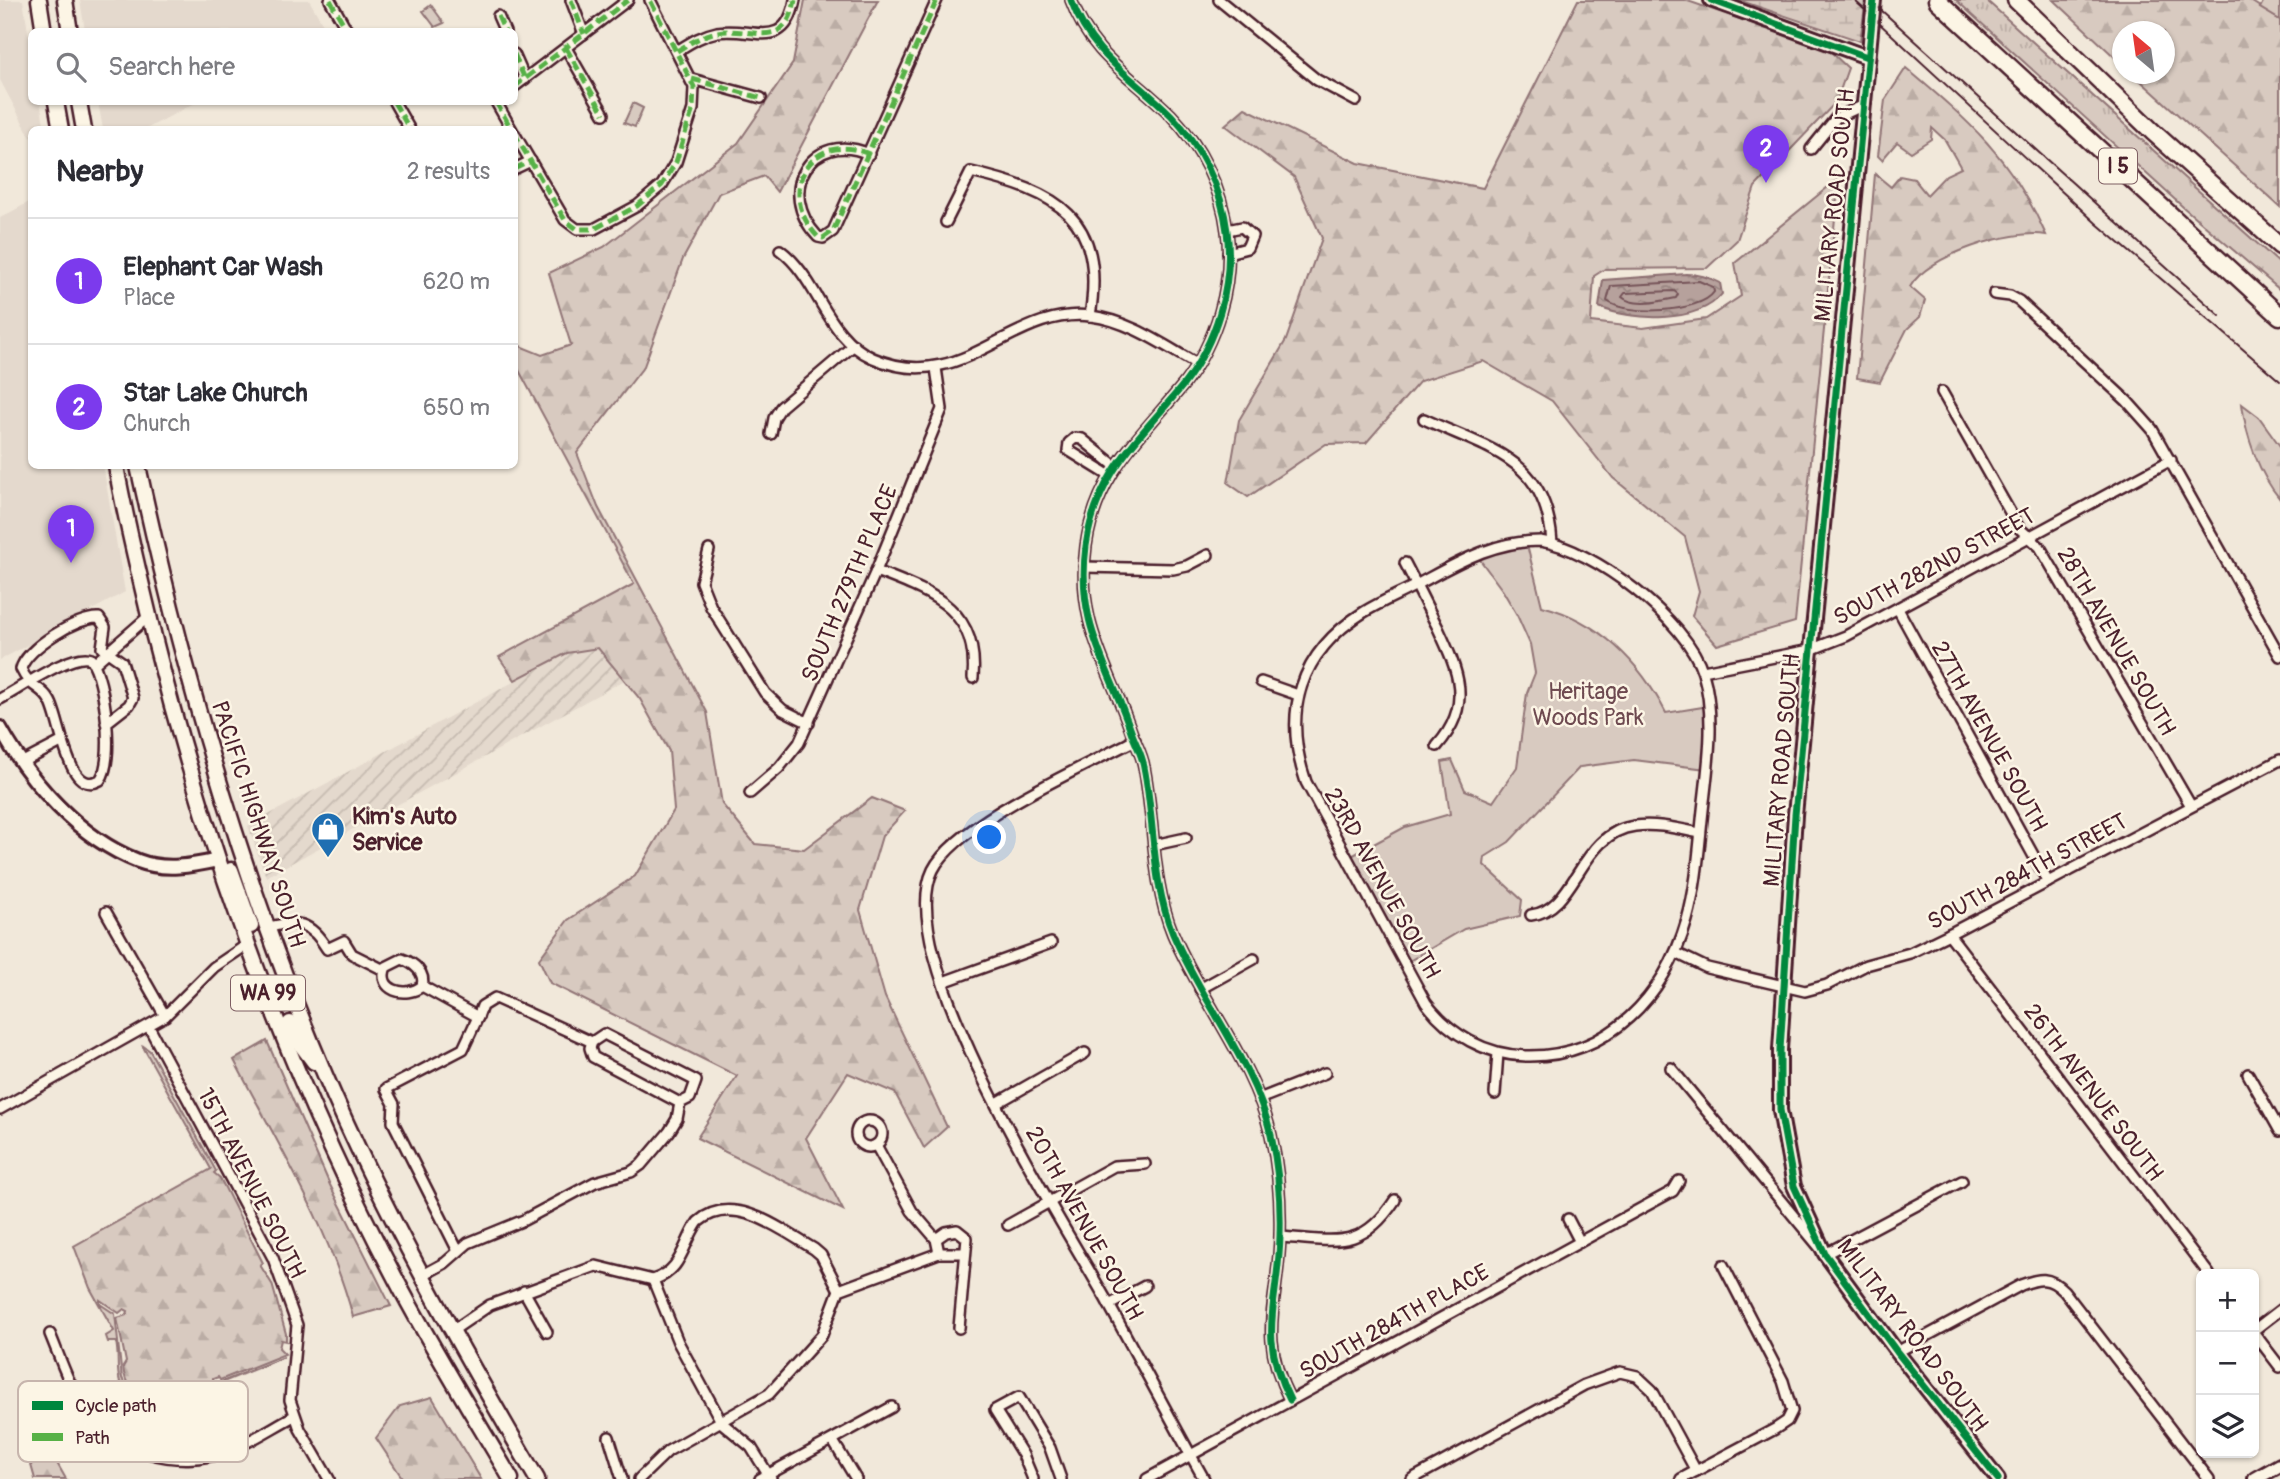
<!DOCTYPE html>
<html lang="en">
<head>
<meta charset="utf-8">
<style>
	:root { --surface:#fff; --page:#f2f2f3; --text:#2b2b33; --muted:#7c7c81; --line:#e1e1e2; --accent:#7c3aed }
	body { margin:0; font-family:Pangolin,sans-serif; background:var(--page); color:var(--text) }
	.controls { position:absolute; right:21px; bottom:21px; display:grid; overflow:hidden; border-radius:10px; box-shadow:0 2px 5px #0004 }
	.controls button { width:63px; height:63px; display:grid; place-items:center; padding:0; border:0; border-bottom:2px solid var(--line); background:var(--surface); color:var(--text); font:35px sans-serif }
	.compass { position:absolute; left:2112px; top:21px; width:63px; height:63px; border-radius:50%; background:var(--surface); box-shadow:0 2px 5px #0004; rotate:331deg }
	.you { position:absolute; left:990px; top:838px; width:24px; height:24px; margin:-18px; border:5px solid #fff; border-radius:50%; background:#1a73e8; box-shadow:0 0 0 10px #1a73e833 }
	.badge { display:grid; place-items:center; width:46px; height:46px; border-radius:50%; background:var(--accent); color:#fff; font-size:23px; font-weight:700 }
	.pin { position:absolute; translate:-50% -58px; filter:drop-shadow(0 2px 4px #0008) }
	.pin::after { content:''; position:absolute; top:37px; width:24px; height:21px; background:inherit; clip-path:polygon(0 0,100% 0,50% 100%) }
	.list { margin:0; padding:0; list-style:none }
	h2 { display:flex; justify-content:space-between; align-items:center; height:91px; margin:0; padding:0 28px; font-size:30px }
	h2 small { font-size:23px; font-weight:400; color:var(--muted) }
	.list li { display:grid; grid-template-columns:46px 1fr auto; gap:21px; align-items:center; box-sizing:border-box; height:126px; padding:0 28px; border-top:2px solid var(--line) }
	.list b { display:block; font-size:26px; white-space:nowrap }
	.list p { margin:0; font-size:23px; white-space:nowrap; color:var(--muted) }
	.list em { font-size:23px; font-style:normal; color:var(--muted) }
	.icon { flex:none; width:38px; height:38px; fill:none; stroke:currentColor; stroke-width:2; stroke-linecap:round; stroke-linejoin:round }
	.map { position:relative; flex:none; width:2280px; height:1479px; overflow:hidden }
	.search { position:absolute; background:var(--surface); box-shadow:0 2px 5px #0004; left:28px; top:28px; width:490px; height:77px; display:flex; align-items:center; gap:18px; box-sizing:border-box; padding:0 24px; border-radius:10px; color:var(--muted); font-size:26px }
	.panel { position:absolute; background:var(--surface); box-shadow:0 2px 5px #0004; left:28px; top:126px; width:490px; height:343px; border-radius:10px }
	.map>svg:first-child { display:block }
	.built { fill:#e4d9cd }
	.industrial { fill:url(#industrial-furrows) }
	.grass { fill:url(#grass-tufts); stroke:#917476; stroke-width:2 }
	.forest { fill:url(#forest-firs); stroke:#917476; stroke-width:2 }
	.wetland { fill:url(#wetland-marsh); stroke:#917476; stroke-width:2 }
	.park { fill:#d8cac0; stroke:#917476; stroke-width:2 }
	.water { fill:url(#water-ripples); stroke:#8b6d6f; stroke-width:2 }
	.lines { fill:none; stroke-linecap:round; stroke-linejoin:round }
	.shore { stroke:#755358; stroke-width:2 }
	.street-casing { stroke:#4a1f2b; stroke-width:14 }
	.secondary-casing { stroke:#4a1f2b; stroke-width:18 }
	.primary-casing { stroke:#4a1f2b; stroke-width:19 }
	.highway-casing { stroke:#4a1f2b; stroke-width:21 }
	.street { stroke:#fcf5e5; stroke-width:9 }
	.secondary { stroke:#fcf5e5; stroke-width:12 }
	.primary { stroke:#fcf5e5; stroke-width:14 }
	.highway { stroke:#fcf5e5; stroke-width:16 }
	.tram { stroke:#4a1f2b; stroke-width:2 }
	.quiet { stroke:#57b146; stroke-width:5; stroke-dasharray:10 5; stroke-linecap:butt }
	.cycleway-casing { stroke:#fcf5e5; stroke-width:11 }
	.cycleway { stroke:#00873e; stroke-width:7 }
	.labels { text-anchor:middle; stroke-width:5; stroke-linejoin:round; paint-order:stroke }
	.shield { fill:#fcf5e5; stroke:#7f5f63; stroke-width:2 }
	.shield-label { font-size:21px; font-weight:bold; fill:#4a1f2b }
	.street-label { font-size:23px; fill:#4a1f2b; stroke:#fcf5e5 }
	.park-label { font-size:23px; fill:#6e4a50; stroke:#fcf5e5 }
	.poi-label { font-size:23px; font-weight:bold; fill:#4a1f2b; stroke:#fcf5e5; text-anchor:start }
	.key { fill:#fcf5e5; stroke:#c7b5ad; stroke-width:2 }
	.key-label { font-size:19px; fill:#4a1f2b }
</style>
</head>
<body>
<div class="map">
<svg width="2280" height="1479" viewBox="0 0 2280 1479">
	<defs>
		<pattern id="industrial-furrows" width="10" height="10" patternUnits="userSpaceOnUse" patternTransform="scale(1.75)"><rect width="10" height="10" fill="#e4d9cd"/><path d="M-1 1l2-2M0 10L10 0M9 11l2-2" fill="none" stroke="#c5bab0"/></pattern>
		<pattern id="grass-tufts" width="24" height="20" patternUnits="userSpaceOnUse" patternTransform="scale(1.75)"><rect width="24" height="20" fill="#d8cac0"/><path d="M3 7l-1-3M5 7V3M7 7l1-3M15 17l-1-3M17 17v-4M19 17l1-3" fill="none" stroke="#bbada5"/></pattern>
		<pattern id="forest-firs" width="22" height="20" patternUnits="userSpaceOnUse" patternTransform="scale(1.75)"><rect width="22" height="20" fill="#d8cac0"/><path d="M5 1l3.5 6h-7zM16 11l3.5 6h-7z" fill="#bbada5"/></pattern>
		<pattern id="wetland-marsh" width="20" height="14" patternUnits="userSpaceOnUse" patternTransform="scale(1.75)"><rect width="20" height="14" fill="#d8cac0"/><path d="M1 5h8M5 5V1M11 12h8M15 12V8" fill="none" stroke="#bbada5"/></pattern>
		<pattern id="water-ripples" width="26" height="14" patternUnits="userSpaceOnUse" patternTransform="scale(1.75)"><rect width="26" height="14" fill="#b6a19c"/><path d="M2 4q2-2 4 0t4 0M15 11q2-2 4 0t4 0" fill="none" stroke="#96837f"/></pattern>
	</defs>
	<rect width="100%" height="100%" fill="#f1e8da"/>
	<filter id="ink" filterUnits="userSpaceOnUse"><feTurbulence type="fractalNoise" baseFrequency=".0143" numOctaves="2"/><feDisplacementMap in="SourceGraphic" scale="14" xChannelSelector="R" yChannelSelector="G"/><feConvolveMatrix kernelMatrix="1 2 1 2 8 2 1 2 1" color-interpolation-filters="sRGB"/></filter>
	<g filter="url(#ink)">
		<g class="built">
			<path d="M0,0H23L31,50L32,102H40L45,129L32,130L31,138L0,80Z"/>
			<path d="M80,0H309L327,31H85Z"/>
			<path d="M98,102H197L144,130L103,129Z"/>
			<path d="M31,201L32,466H103L125,592L0,660V218Z"/>
		</g>
		<path class="industrial" d="M598,648L623,681L266,877L248,826L567,653Z"/>
		<path class="grass" d="M1956,0H1986L2280,264V290L2183,207Z"/>
		<g class="forest">
			<path d="M805,0H878L777,192L764,176L719,193L683,259L644,366L577,453L598,507L707,712L722,804L755,844L804,849L872,798L905,811L882,836L860,910L885,997L947,1127L924,1148L895,1093L848,1073L806,1138L843,1210L697,1138L737,1076L550,983L539,959L568,920L635,876L674,810L669,751L640,699L598,648L567,653L515,680L499,657L634,584L515,363V344L542,355L571,345L549,273L604,247L738,143L793,63Z"/>
			<path d="M1578,0H1685L1829,50L1848,68L1836,102L1755,187L1737,240L1707,268L1605,269L1594,276L1591,322L1643,328L1706,319L1741,296L1735,263L1839,178L1795,622L1717,645L1692,616L1699,591L1685,537L1613,478L1552,401L1483,361L1420,381L1366,443L1326,444L1248,497L1228,483L1239,420L1286,340L1322,238L1294,177L1225,125L1245,108L1358,163L1483,188Z"/>
			<path d="M2054,0H2249L2280,20V207L2133,74H2164V32H2122V64Z"/>
			<path d="M1906,68C1969,121 2012,158 2046,235C2012,229 1927,255 1910,287L1925,300L1920,317L1907,329L1880,382L1857,378L1875,174L1891,187L1900,176L1914,179L1927,195L1946,175L1961,168L1945,140L1932,128L1931,139L1911,152L1897,142L1882,160L1878,156L1885,100Z"/>
			<path d="M2242,404L2259,417L2280,446V499C2259,474 2246,437 2242,404Z"/>
			<path d="M267,1041L330,1185L391,1306L353,1317C329,1226 277,1143 234,1060Z"/>
			<path d="M142,1045L150,1051L216,1171L214,1173L220,1178L263,1263L260,1265L272,1284L286,1334V1341L281,1340L279,1348L285,1354L220,1380L218,1377L213,1379V1383L174,1399L156,1401V1398L150,1397L149,1400C132,1393 125,1385 123,1367L126,1362L117,1318L127,1315L128,1311L124,1309L119,1313L100,1300V1304L115,1314L122,1378L128,1391L144,1401L171,1402L284,1357L187,1397L171,1407L134,1403L133,1398C111,1383 121,1363 116,1342H108L106,1336L114,1331L90,1288L74,1246L211,1169Z"/>
			<path d="M432,1397L481,1479H403L376,1438L400,1406Z"/>
			<path d="M22,1401L66,1479H35L29,1458Z"/>
		</g>
		<path class="wetland" d="M1738,0H1866L1860,41Z"/>
		<g class="park">
			<path d="M2264,0H2280V20L2260,8Z"/>
			<path d="M431,5L444,23L435,27L423,11Z"/>
			<path d="M633,103L643,108L635,127L624,123Z"/>
			<path d="M1526,541L1542,606C1599,621 1640,662 1666,713L1709,706L1707,769L1634,760L1580,767L1509,842L1485,857L1484,865L1522,900L1520,916L1464,929L1404,964L1346,859L1405,827L1450,814L1442,762L1452,760L1465,790L1493,802L1517,767L1527,693L1535,673L1530,644L1517,615L1503,591L1475,553Z"/>
		</g>
		<path class="water" d="M1686,274C1699,274 1709,277 1720,283L1722,294C1698,324 1631,321 1599,307L1603,280Z"/>
		<g class="lines">
			<g class="shore">
				<path d="M1699,281L1713,287L1714,292C1700,313 1626,316 1607,301L1611,286Z"/>
				<path d="M1674,291L1678,294L1676,298C1660,301 1635,308 1622,297L1625,293Z"/>
			</g>
			<g class="street-casing">
				<g id="street">
					<path d="M330,0L348,32"/>
					<path d="M571,0L584,34"/>
					<path d="M1071,0C1092,57 1131,75 1171,115C1200,145 1222,189 1227,231C1234,284 1216,342 1184,384C1141,437 1096,473 1086,546C1076,624 1107,662 1131,731C1135,743 1142,754 1144,767C1155,822 1151,881 1173,934C1202,1002 1254,1063 1271,1135C1278,1167 1281,1201 1280,1235C1279,1303 1256,1333 1290,1400"/>
					<path d="M1219,0L1317,80L1356,101"/>
					<path d="M498,16L505,32"/>
					<path d="M566,48L604,114"/>
					<path d="M677,51C690,43 702,35 717,32C753,26 785,53 795,0"/>
					<path d="M514,54L525,79"/>
					<path d="M692,79L761,98"/>
					<path d="M514,87L628,0"/>
					<path d="M394,102L410,130"/>
					<path d="M496,102L512,130"/>
					<path d="M514,133L565,220L577,229H594L637,206L662,185L676,162L693,109L694,87L650,0"/>
					<path d="M1811,149L1836,118L1864,105"/>
					<path d="M869,154C812,129 774,191 818,237L823,238L833,231L937,0"/>
					<path d="M514,169L531,161"/>
					<path d="M946,222L971,172C1057,192 1106,217 1090,316"/>
					<path d="M1227,230L1242,227L1252,236L1247,248L1228,253"/>
					<path d="M780,250C819,279 825,337 873,358C963,397 1010,306 1091,316C1130,321 1163,345 1197,364"/>
					<path d="M1994,294L2010,296L2019,301L2127,401L2152,429L2280,656"/>
					<path d="M1942,392L2019,528L2040,547L2191,806"/>
					<path d="M1424,419C1490,450 1547,458 1552,543"/>
					<path d="M771,434L774,418L781,407L854,345"/>
					<path d="M1110,476L1068,450L1069,443L1075,438L1082,439L1115,466"/>
					<path d="M1540,541C1593,548 1687,620 1703,673C1716,716 1708,766 1703,810C1699,847 1697,885 1687,920C1665,996 1609,1058 1526,1056C1486,1055 1450,1035 1426,1003L1306,782C1282,712 1299,653 1364,612C1382,601 1402,593 1420,583C1459,562 1494,541 1540,541Z"/>
					<path d="M709,550L701,582L711,607L765,693L783,710L809,723"/>
					<path d="M1405,563C1416,584 1426,605 1437,626C1458,671 1474,704 1437,746"/>
					<path d="M1084,567L1173,569L1187,566L1208,555"/>
					<path d="M876,571C932,593 979,608 973,678"/>
					<path d="M1898,609L2048,882"/>
					<path d="M94,664L149,616"/>
					<path d="M1703,671L1810,650L1846,636L2171,460"/>
					<path d="M1261,682L1298,695"/>
					<path d="M0,699C19,689 73,651 91,659C105,679 115,761 100,780C67,798 61,719 50,701C41,685 30,689 21,669C26,648 79,616 99,618L105,627L102,648L122,662L133,698L129,705L106,723"/>
					<path d="M1135,740C1084,767 957,822 933,870C891,956 1062,1221 1108,1303C1140,1361 1171,1420 1204,1479"/>
					<path d="M21,763L63,741"/>
					<path d="M750,793L779,768L799,743L876,571L942,409L936,368"/>
					<path d="M1154,845L1186,838"/>
					<path d="M106,912L165,1016"/>
					<path d="M1531,915C1577,910 1579,833 1635,826C1657,823 1679,829 1700,833"/>
					<path d="M267,928C297,919 311,922 327,949L344,941L352,954L384,970"/>
					<path d="M1949,934L2209,1274"/>
					<path d="M1676,953L1707,968L1805,991L1827,985L1866,965L1910,953L1949,934L2280,760"/>
					<path d="M402,959C414,963 426,973 422,986C406,999 376,990 386,967Z"/>
					<path d="M943,982L1051,943"/>
					<path d="M422,986L478,1017L482,1006L495,998L592,1042"/>
					<path d="M1200,989L1254,959"/>
					<path d="M149,1027L273,1258L297,1325L290,1400L300,1429L329,1479"/>
					<path d="M604,1034L696,1081L690,1098L680,1103L593,1057L590,1048L592,1042Z"/>
					<path d="M1671,1068L1825,1254L1962,1181"/>
					<path d="M2248,1074L2280,1131"/>
					<path d="M1495,1094L1498,1053"/>
					<path d="M1259,1099L1325,1073"/>
					<path d="M997,1103L1085,1053"/>
					<path d="M0,1109L165,1016L214,967L248,944"/>
					<circle cx="869" cy="1134" r="13"/>
					<path d="M876,1145L912,1211L936,1239L939,1253"/>
					<path d="M1568,1219L1580,1242"/>
					<path d="M1008,1225L1114,1166L1145,1164"/>
					<path d="M1280,1237C1334,1240 1361,1252 1395,1200"/>
					<path d="M936,1239L946,1232L957,1230L967,1238L959,1328"/>
					<path d="M458,1251L393,1122L394,1104L386,1089L463,1049L478,1017"/>
					<path d="M421,1276L445,1263L468,1243L524,1220L595,1182L631,1172L641,1165L669,1132L677,1119L680,1103"/>
					<path d="M653,1280L678,1342L722,1423L751,1447L771,1479"/>
					<path d="M524,1291L547,1332"/>
					<path d="M1109,1305L1145,1286"/>
					<path d="M2254,1330L2280,1310"/>
					<path d="M452,1331L490,1305L596,1266L653,1280C683,1270 682,1245 698,1222C733,1191 783,1231 814,1249L821,1255L839,1290"/>
					<path d="M2254,1333L2280,1367"/>
					<path d="M50,1334C60,1358 69,1386 84,1408C114,1452 178,1470 228,1451C251,1442 273,1427 294,1416"/>
					<path d="M1897,1352L2021,1285C2039,1278 2049,1276 2064,1291L2209,1479"/>
					<path d="M609,1437L622,1479"/>
					<path d="M833,1441L856,1479"/>
					<path d="M639,1479L668,1451L769,1394L822,1335L839,1290L939,1253H964"/>
					<path d="M760,1479L892,1407"/>
					<path d="M1033,1479L1023,1455L995,1410L1019,1397L1050,1448L1061,1479"/>
					<path d="M1147,1479L1673,1191L1679,1181"/>
					<path d="M1412,1479L1584,1385L1620,1372L1637,1376L1652,1390L1696,1471"/>
					<path d="M1681,1479L1775,1429L1787,1421L1792,1411L1783,1381L1723,1265"/>
				</g>
			</g>
			<g class="secondary-casing">
				<g id="secondary">
					<path d="M1711,0L1867,57"/>
					<path d="M1874,0L1795,815L1780,1050V1110L1794,1186L1825,1254L1897,1352L1998,1479"/>
					<path d="M0,728C30,782 79,838 138,861C164,871 192,866 218,860"/>
					<path d="M2255,1479L2280,1465"/>
				</g>
			</g>
			<g class="primary-casing">
				<g id="primary">
					<path d="M39,0L44,32"/>
					<path d="M65,0L70,32"/>
					<path d="M56,102L61,130"/>
					<path d="M79,102L84,130"/>
					<path d="M116,466C126,523 141,581 154,637C210,862 292,1084 401,1289C435,1353 474,1416 511,1479"/>
					<path d="M138,466C183,674 241,878 325,1075C385,1215 460,1347 537,1479"/>
					<path d="M231,870L251,926"/>
					<path d="M290,1023L296,1038L314,1062"/>
				</g>
			</g>
			<g class="highway-casing">
				<g id="highway">
					<path d="M1937,0L2280,316"/>
					<path d="M2016,0L2153,132L2280,246"/>
				</g>
			</g>
			<use href="#street" class="street"/>
			<use href="#secondary" class="secondary"/>
			<use href="#primary" class="primary"/>
			<use href="#highway" class="highway"/>
			<g class="tram">
				<path d="M1854,0L2096,223L2280,381"/>
				<path d="M1870,0L2220,316"/>
			</g>
			<g class="quiet">
				<path d="M330,0L348,32"/>
				<path d="M571,0L584,34"/>
				<path d="M498,16L505,32"/>
				<path d="M566,48L604,114"/>
				<path d="M677,51C690,43 702,35 717,32C753,26 785,53 795,0"/>
				<path d="M514,54L525,79"/>
				<path d="M692,79L761,98"/>
				<path d="M514,87L628,0"/>
				<path d="M394,102L410,130"/>
				<path d="M496,102L512,130"/>
				<path d="M514,133L565,220L577,229H594L637,206L662,185L676,162L693,109L694,87L650,0"/>
				<path d="M869,154C812,129 774,191 818,237L823,238L833,231L937,0"/>
				<path d="M514,169L531,161"/>
			</g>
			<g class="cycleway-casing">
				<g id="cycleway">
					<path d="M1071,0C1092,57 1131,75 1171,115C1200,145 1222,189 1227,231C1234,284 1216,342 1184,384C1141,437 1096,473 1086,546C1076,624 1107,662 1131,731C1135,743 1142,754 1144,767C1155,822 1151,881 1173,934C1202,1002 1254,1063 1271,1135C1278,1167 1281,1201 1280,1235C1279,1303 1256,1333 1290,1400"/>
					<path d="M1711,0L1867,57"/>
					<path d="M1874,0L1795,815L1780,1050V1110L1794,1186L1825,1254L1897,1352L1998,1479"/>
				</g>
			</g>
			<use href="#cycleway" class="cycleway"/>
		</g>
	</g>
	<defs>
		<g id="shop-pin" transform="scale(1.75)"><path d="M0 17L-7.5 6A9.5 9.5 0 1 1 7.5 6Z" fill="#1f6fb2" stroke="#fcf5e5"/><path d="M-5-2.5h2.3a2.7 3.5 0 0 1 5.4 0H5L5.5 6h-11ZM-1.5-2.5h3a1.5 2.3 0 0 0-3 0Z" fill="#fff"/></g>
	</defs>
	<g fill-rule="evenodd">
		<use href="#shop-pin" x="328" y="829"/>
	</g>
	<g class="labels">
		<g class="shield">
			<rect x="2099" y="148.5" width="38" height="35" rx="5"/>
			<rect x="231" y="975.5" width="74" height="35" rx="5"/>
		</g>
		<g class="shield-label">
			<text x="2118" y="173">I 5</text>
			<text x="268" y="1000">WA 99</text>
		</g>
		<g class="street-label">
			<text transform="translate(1834 205) rotate(-84)" y="8">MILITARY ROAD SOUTH</text>
			<text transform="translate(1934 566) rotate(-28)" y="8">SOUTH 282ND STREET</text>
			<text transform="translate(849 583) rotate(-67)" y="8">SOUTH 279TH PLACE</text>
			<text transform="translate(2117 641) rotate(60)" y="8">28TH AVENUE SOUTH</text>
			<text transform="translate(1990 736) rotate(61)" y="8">27TH AVENUE SOUTH</text>
			<text transform="translate(1781 770) rotate(-85)" y="8">MILITARY ROAD SOUTH</text>
			<text transform="translate(259 824) rotate(72)" y="8">PACIFIC HIGHWAY SOUTH</text>
			<text transform="translate(2027 871) rotate(-28)" y="8">SOUTH 284TH STREET</text>
			<text transform="translate(1383 883) rotate(61)" y="8">23RD AVENUE SOUTH</text>
			<text transform="translate(2094 1092) rotate(53)" y="8">26TH AVENUE SOUTH</text>
			<text transform="translate(252 1183) rotate(63)" y="8">15TH AVENUE SOUTH</text>
			<text transform="translate(1085 1223) rotate(61)" y="8">20TH AVENUE SOUTH</text>
			<text transform="translate(1394 1321) rotate(-29)" y="8">SOUTH 284TH PLACE</text>
			<text transform="translate(1913 1335) rotate(53)" y="8">MILITARY ROAD SOUTH</text>
		</g>
		<g class="park-label">
			<text x="1588" y="699">Heritage<tspan x="1588" dy="26">Woods Park</tspan></text>
		</g>
		<g class="poi-label">
			<text x="352" y="824">Kim's Auto<tspan x="352" dy="26">Service</tspan></text>
		</g>
	</g>
	<rect x="18" y="1381" width="230" height="81" rx="10" class="key"/>
	<rect x="32" y="1401" width="31" height="9" fill="#00873e"/>
	<rect x="32" y="1433" width="31" height="8" fill="#57b146"/>
	<g class="key-label">
		<text x="75" y="1412">Cycle path</text>
		<text x="75" y="1444">Path</text>
	</g>
</svg>
<div class="controls">
<button>+</button>
<button>−</button>
<button><svg class="icon" aria-label="layers" viewBox="0 0 24 24"><path d="M12 4l9 5-9 5-9-5zM3 14l9 5 9-5"/></svg></button>
</div>
<svg class="compass" viewBox="-18 -18 36 36"><path d="M0-13l5 13h-10z" fill="#e53935"/><path d="M0 13l5-13h-10z" fill="#7c7c81"/></svg>
<div class="you"></div>
<div class="pin badge" style="left:71px;top:563px">1</div>
<div class="pin badge" style="left:1766px;top:183px">2</div>
<div class="search"><svg class="icon" aria-label="search" viewBox="0 0 24 24"><circle cx="10" cy="10" r="6"/><path d="M15 15l6 6"/></svg>Search here</div>
<section class="panel">
<h2>Nearby<small>2 results</small></h2>
<ul class="list">
<li><span class="badge">1</span><div><b>Elephant Car Wash</b><p>Place</p></div><em>620 m</em></li>
<li><span class="badge">2</span><div><b>Star Lake Church</b><p>Church</p></div><em>650 m</em></li>
</ul>
</section>
</div>
</body>
</html>
